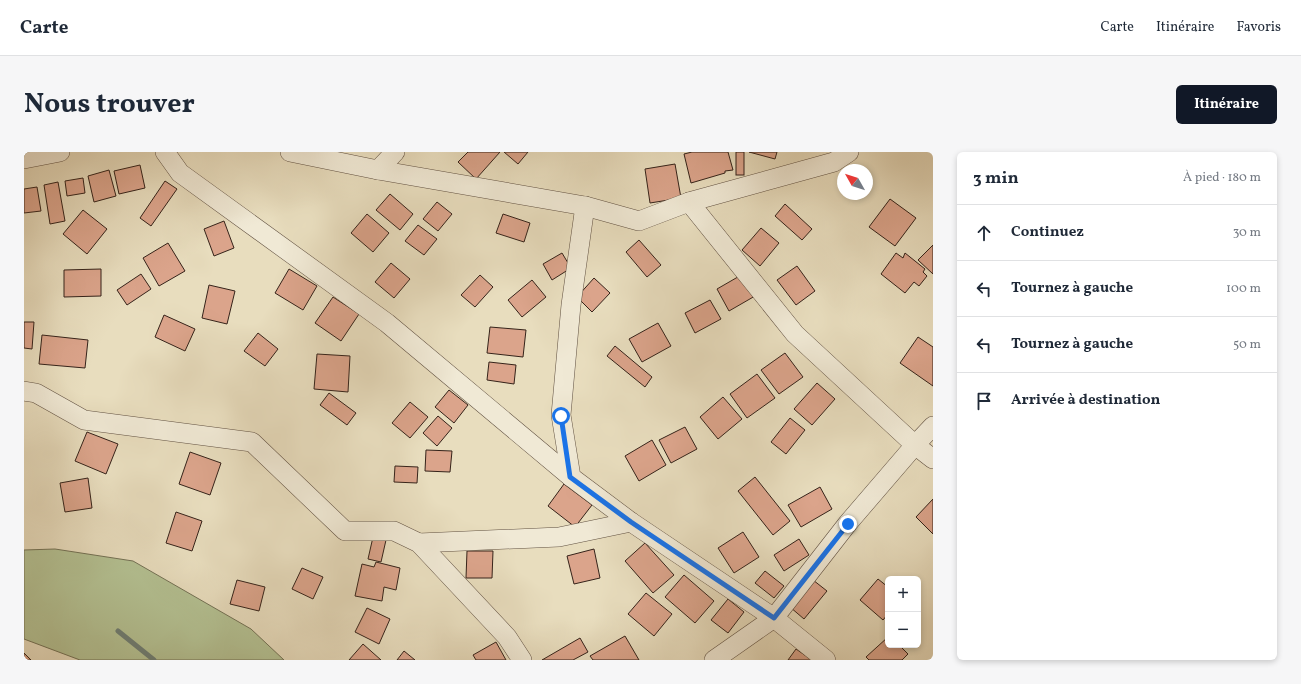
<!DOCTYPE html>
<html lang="fr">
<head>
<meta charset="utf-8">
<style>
	:root { --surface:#fff; --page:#f6f6f7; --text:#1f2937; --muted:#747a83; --line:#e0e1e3; --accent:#111827 }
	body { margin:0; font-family:Vollkorn,serif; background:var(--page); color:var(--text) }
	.controls { position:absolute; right:12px; bottom:12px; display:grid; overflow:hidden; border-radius:6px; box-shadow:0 2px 6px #0003 }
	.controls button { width:36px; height:36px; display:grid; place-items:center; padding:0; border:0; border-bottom:1px solid var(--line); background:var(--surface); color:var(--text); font:20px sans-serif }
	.compass { position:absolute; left:813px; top:12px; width:36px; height:36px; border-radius:50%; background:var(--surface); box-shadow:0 2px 6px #0003; rotate:309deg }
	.stop { position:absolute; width:12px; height:12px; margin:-9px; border:3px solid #1a73e8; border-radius:50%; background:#fff }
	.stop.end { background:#1a73e8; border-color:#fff; box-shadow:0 1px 4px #0008 }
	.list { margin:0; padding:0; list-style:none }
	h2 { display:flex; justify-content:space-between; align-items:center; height:52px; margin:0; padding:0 16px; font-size:17px }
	h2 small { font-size:13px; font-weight:400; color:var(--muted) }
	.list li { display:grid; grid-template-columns:26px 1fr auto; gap:12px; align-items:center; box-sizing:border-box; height:56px; padding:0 16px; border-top:1px solid var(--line) }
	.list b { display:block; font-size:15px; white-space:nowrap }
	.list em { font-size:13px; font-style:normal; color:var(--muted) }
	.icon { flex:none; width:22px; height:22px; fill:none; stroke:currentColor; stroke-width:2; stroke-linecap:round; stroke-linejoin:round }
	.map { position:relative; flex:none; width:909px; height:508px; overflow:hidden; border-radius:6px }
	header { display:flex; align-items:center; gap:24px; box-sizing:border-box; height:56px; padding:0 20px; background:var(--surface); border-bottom:1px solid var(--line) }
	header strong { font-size:19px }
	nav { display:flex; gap:22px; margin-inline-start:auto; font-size:14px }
	.intro { display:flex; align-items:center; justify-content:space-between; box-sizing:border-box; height:96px; padding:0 24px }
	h1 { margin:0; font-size:28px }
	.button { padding:10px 18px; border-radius:6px; background:var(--accent); color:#fff; font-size:14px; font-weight:700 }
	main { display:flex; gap:24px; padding:0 24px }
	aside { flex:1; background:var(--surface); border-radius:6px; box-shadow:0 2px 6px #0003 }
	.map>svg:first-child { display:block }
	.green { fill:#b4c193; stroke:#747256 }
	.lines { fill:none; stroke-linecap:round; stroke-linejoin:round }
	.stream { stroke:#707f75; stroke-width:5 }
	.building { fill:#dba48b; stroke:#35231a }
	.street-casing { stroke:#625243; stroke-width:20 }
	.street { stroke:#f0e9d5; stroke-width:19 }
	.route { stroke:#1a73e8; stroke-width:5 }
</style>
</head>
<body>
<header>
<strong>Carte</strong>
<nav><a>Carte</a><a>Itinéraire</a><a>Favoris</a></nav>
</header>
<div class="intro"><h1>Nous trouver</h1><a class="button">Itinéraire</a></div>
<main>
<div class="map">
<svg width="909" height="508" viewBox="0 0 909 508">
	<rect width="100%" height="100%" fill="#e8ddbe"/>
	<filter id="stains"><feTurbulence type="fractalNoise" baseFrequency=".005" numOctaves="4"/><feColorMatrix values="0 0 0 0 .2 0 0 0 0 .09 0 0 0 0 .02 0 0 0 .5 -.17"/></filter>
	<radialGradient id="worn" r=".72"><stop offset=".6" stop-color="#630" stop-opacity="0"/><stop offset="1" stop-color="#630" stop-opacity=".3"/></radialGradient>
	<path class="green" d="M31,397L109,409L227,477L260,508H56L0,487V398Z"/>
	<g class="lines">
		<path class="stream" d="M94,479L130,508"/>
	</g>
	<g class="building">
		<path d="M444,0H476L452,27L434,10Z"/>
		<path d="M480,0H504L494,12Z"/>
		<path d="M668,0H704L709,18L701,19V21L667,31L660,2Z"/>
		<rect x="712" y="0" width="8" height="23"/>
		<path d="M725,0H753L751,7Z"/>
		<path d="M651,12L657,46L626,51L621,17Z"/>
		<path d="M116,13L121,36L95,42L90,19Z"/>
		<path d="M85,18L92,44L70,50L64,24Z"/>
		<path d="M59,26L61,41L43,44L41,29Z"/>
		<path d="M141,29L153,37L127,74L116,66Z"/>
		<path d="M34,30L41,69L26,72L20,33Z"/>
		<path d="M13,35L17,59L0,61V37Z"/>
		<path d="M366,42L389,62L376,78L352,58Z"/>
		<path d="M866,47L892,66L871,94L845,75Z"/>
		<path d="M413,50L428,62L414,79L399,67Z"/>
		<path d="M761,52L788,77L778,88L751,64Z"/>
		<path d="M59,58L83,77L63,102L39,82Z"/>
		<path d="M343,62L365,81L349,100L327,81Z"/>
		<path d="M479,62L506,71L500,90L472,81Z"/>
		<path d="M200,69L210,96L190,104L180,77Z"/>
		<path d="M394,73L413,87L400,103L381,89Z"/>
		<path d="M737,76L755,91L736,114L718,98Z"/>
		<path d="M615,88L637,113L623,125L602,100Z"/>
		<path d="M144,91L161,119L135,134L119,106Z"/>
		<path d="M909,93V122L894,108Z"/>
		<path d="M538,101L547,116L528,128L519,112Z"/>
		<path d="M872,101L879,106L881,101L901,117L899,120L903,124L895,134L890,130L881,141L857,122Z"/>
		<path d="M367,111L386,127L370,146L351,130Z"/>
		<path d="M773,114L791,139L772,153L753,128Z"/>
		<path d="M77,117V144L40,145V118Z"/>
		<path d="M265,117L293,134L279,158L251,141Z"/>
		<path d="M117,122L127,137L103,153L93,138Z"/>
		<path d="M719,122L731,144L705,159L693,137Z"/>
		<path d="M456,123L469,135L451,155L437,143Z"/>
		<path d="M570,126L586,141L568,160L553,145Z"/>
		<path d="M508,128L522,145L498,165L484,148Z"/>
		<path d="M185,133L211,139L203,172L178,166Z"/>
		<path d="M309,145L335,162L317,189L291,171Z"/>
		<path d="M686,148L697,167L671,181L661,161Z"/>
		<path d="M140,163L171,177L161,199L131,185Z"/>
		<path d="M0,170H10L8,197L0,196Z"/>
		<path d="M634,171L647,194L618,210L605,187Z"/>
		<path d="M466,175L502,178L499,205L463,201Z"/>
		<path d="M234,181L254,197L241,214L220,199Z"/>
		<path d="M18,183L64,188L61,216L15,212Z"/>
		<path d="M894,185L909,195V234L876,211Z"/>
		<path d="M591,194L628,225L621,235L583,204Z"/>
		<path d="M761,201L779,225L755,242L737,218Z"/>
		<path d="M293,202L326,204L324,240L290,237Z"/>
		<path d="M465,210L492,213L490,232L463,228Z"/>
		<path d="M733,222L751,246L723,266L706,242Z"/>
		<path d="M793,231L811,247L788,273L770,257Z"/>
		<path d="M425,238L444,253L430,271L411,255Z"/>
		<path d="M305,241L332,261L323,273L296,253Z"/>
		<path d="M699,245L718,267L694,287L676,265Z"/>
		<path d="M386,250L404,265L386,286L368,271Z"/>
		<path d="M414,264L428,276L413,294L399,281Z"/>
		<path d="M766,266L781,278L762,302L747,290Z"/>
		<path d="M661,275L673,297L647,311L635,288Z"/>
		<path d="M63,280L94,292L82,322L51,309Z"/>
		<path d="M628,288L642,313L615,329L601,304Z"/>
		<path d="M402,298L428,299L426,320L401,319Z"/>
		<path d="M166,300L197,311L186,343L155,332Z"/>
		<path d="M371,314L394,315L393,331L370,330Z"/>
		<path d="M731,325L766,369L749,383L714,339Z"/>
		<path d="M64,326L68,356L41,360L36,331Z"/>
		<path d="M540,332L568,353L551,375L524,354Z"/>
		<path d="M796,335L808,357L777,375L764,353Z"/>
		<path d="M909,347V382L892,365Z"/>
		<path d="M152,360L178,369L168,399L142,391Z"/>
		<path d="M719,380L735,405L710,421L694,396Z"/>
		<path d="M349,385L362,388L357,410L344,407Z"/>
		<path d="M775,387L785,403L760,419L750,403Z"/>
		<path d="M621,391L650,423L629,441L601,409Z"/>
		<path d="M570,397L576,426L550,432L543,404Z"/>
		<path d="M443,399H469L468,426H442Z"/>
		<path d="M352,410L376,416L372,438L360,435L358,449L331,444L338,412L350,415Z"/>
		<path d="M278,416L299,425L289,447L268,437Z"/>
		<path d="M741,419L760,434L750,446L731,431Z"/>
		<path d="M660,423L690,449L671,471L641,445Z"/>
		<path d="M854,427L864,435V462L859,468L836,448Z"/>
		<path d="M213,428L241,435L235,459L206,452Z"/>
		<path d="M789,428L803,439L780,467L766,455Z"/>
		<path d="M622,441L648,462L630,484L604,462Z"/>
		<path d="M704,447L720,460L704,481L687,468Z"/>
		<path d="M343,456L366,467L355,492L331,480Z"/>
		<path d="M601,484L615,508H569L566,504Z"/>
		<path d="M864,485V493H875L884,502L878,508H845L842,505Z"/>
		<path d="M556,486L564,500L549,508H518Z"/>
		<path d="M472,490L482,508H452L449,503Z"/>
		<path d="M339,492L357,508H325Z"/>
		<path d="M772,497L788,508H764Z"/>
		<path d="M380,499L391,508H373Z"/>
		<path d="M0,501L7,508H0Z"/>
	</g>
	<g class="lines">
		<g class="street-casing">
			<g id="street">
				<path d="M141,0L156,21L363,171L547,325"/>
				<path d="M266,0L354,18L561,54L615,69L665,50L810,10L825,0"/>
				<path d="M0,7L36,0"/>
				<path d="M354,18L371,0"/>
				<path d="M665,50L771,182L891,293L909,307"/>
				<path d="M561,54L547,153L537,263L547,325L607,370L750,466L802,508"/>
				<path d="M0,239L12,241L60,268L228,290L321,379H370L395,391L483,485L498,508"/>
				<path d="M395,391L535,385L607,370"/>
				<path d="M690,508L750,466L824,371L891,293L909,274"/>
			</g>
		</g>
		<use href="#street" class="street"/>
	</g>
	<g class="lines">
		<path class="route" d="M537,264L546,325L607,370L750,466L824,372"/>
	</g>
	<rect width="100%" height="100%" filter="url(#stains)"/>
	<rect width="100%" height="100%" fill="url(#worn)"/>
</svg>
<div class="controls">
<button>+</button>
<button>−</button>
</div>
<svg class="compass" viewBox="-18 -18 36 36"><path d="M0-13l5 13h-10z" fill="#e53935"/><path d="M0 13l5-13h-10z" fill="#747a83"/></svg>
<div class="stop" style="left:537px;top:264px"></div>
<div class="stop end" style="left:824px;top:372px"></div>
</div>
<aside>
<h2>3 min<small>À pied · 180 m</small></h2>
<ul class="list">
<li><svg class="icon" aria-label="ahead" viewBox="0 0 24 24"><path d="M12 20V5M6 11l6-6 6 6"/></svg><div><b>Continuez</b></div><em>30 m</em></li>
<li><svg class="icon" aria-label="left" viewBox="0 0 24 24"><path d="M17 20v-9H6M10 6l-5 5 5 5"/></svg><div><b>Tournez à gauche</b></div><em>100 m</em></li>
<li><svg class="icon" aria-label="left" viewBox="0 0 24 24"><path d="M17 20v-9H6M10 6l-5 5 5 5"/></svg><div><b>Tournez à gauche</b></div><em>50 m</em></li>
<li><svg class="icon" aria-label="arrive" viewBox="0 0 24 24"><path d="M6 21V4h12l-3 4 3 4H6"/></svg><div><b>Arrivée à destination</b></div></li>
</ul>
</aside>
</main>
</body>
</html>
